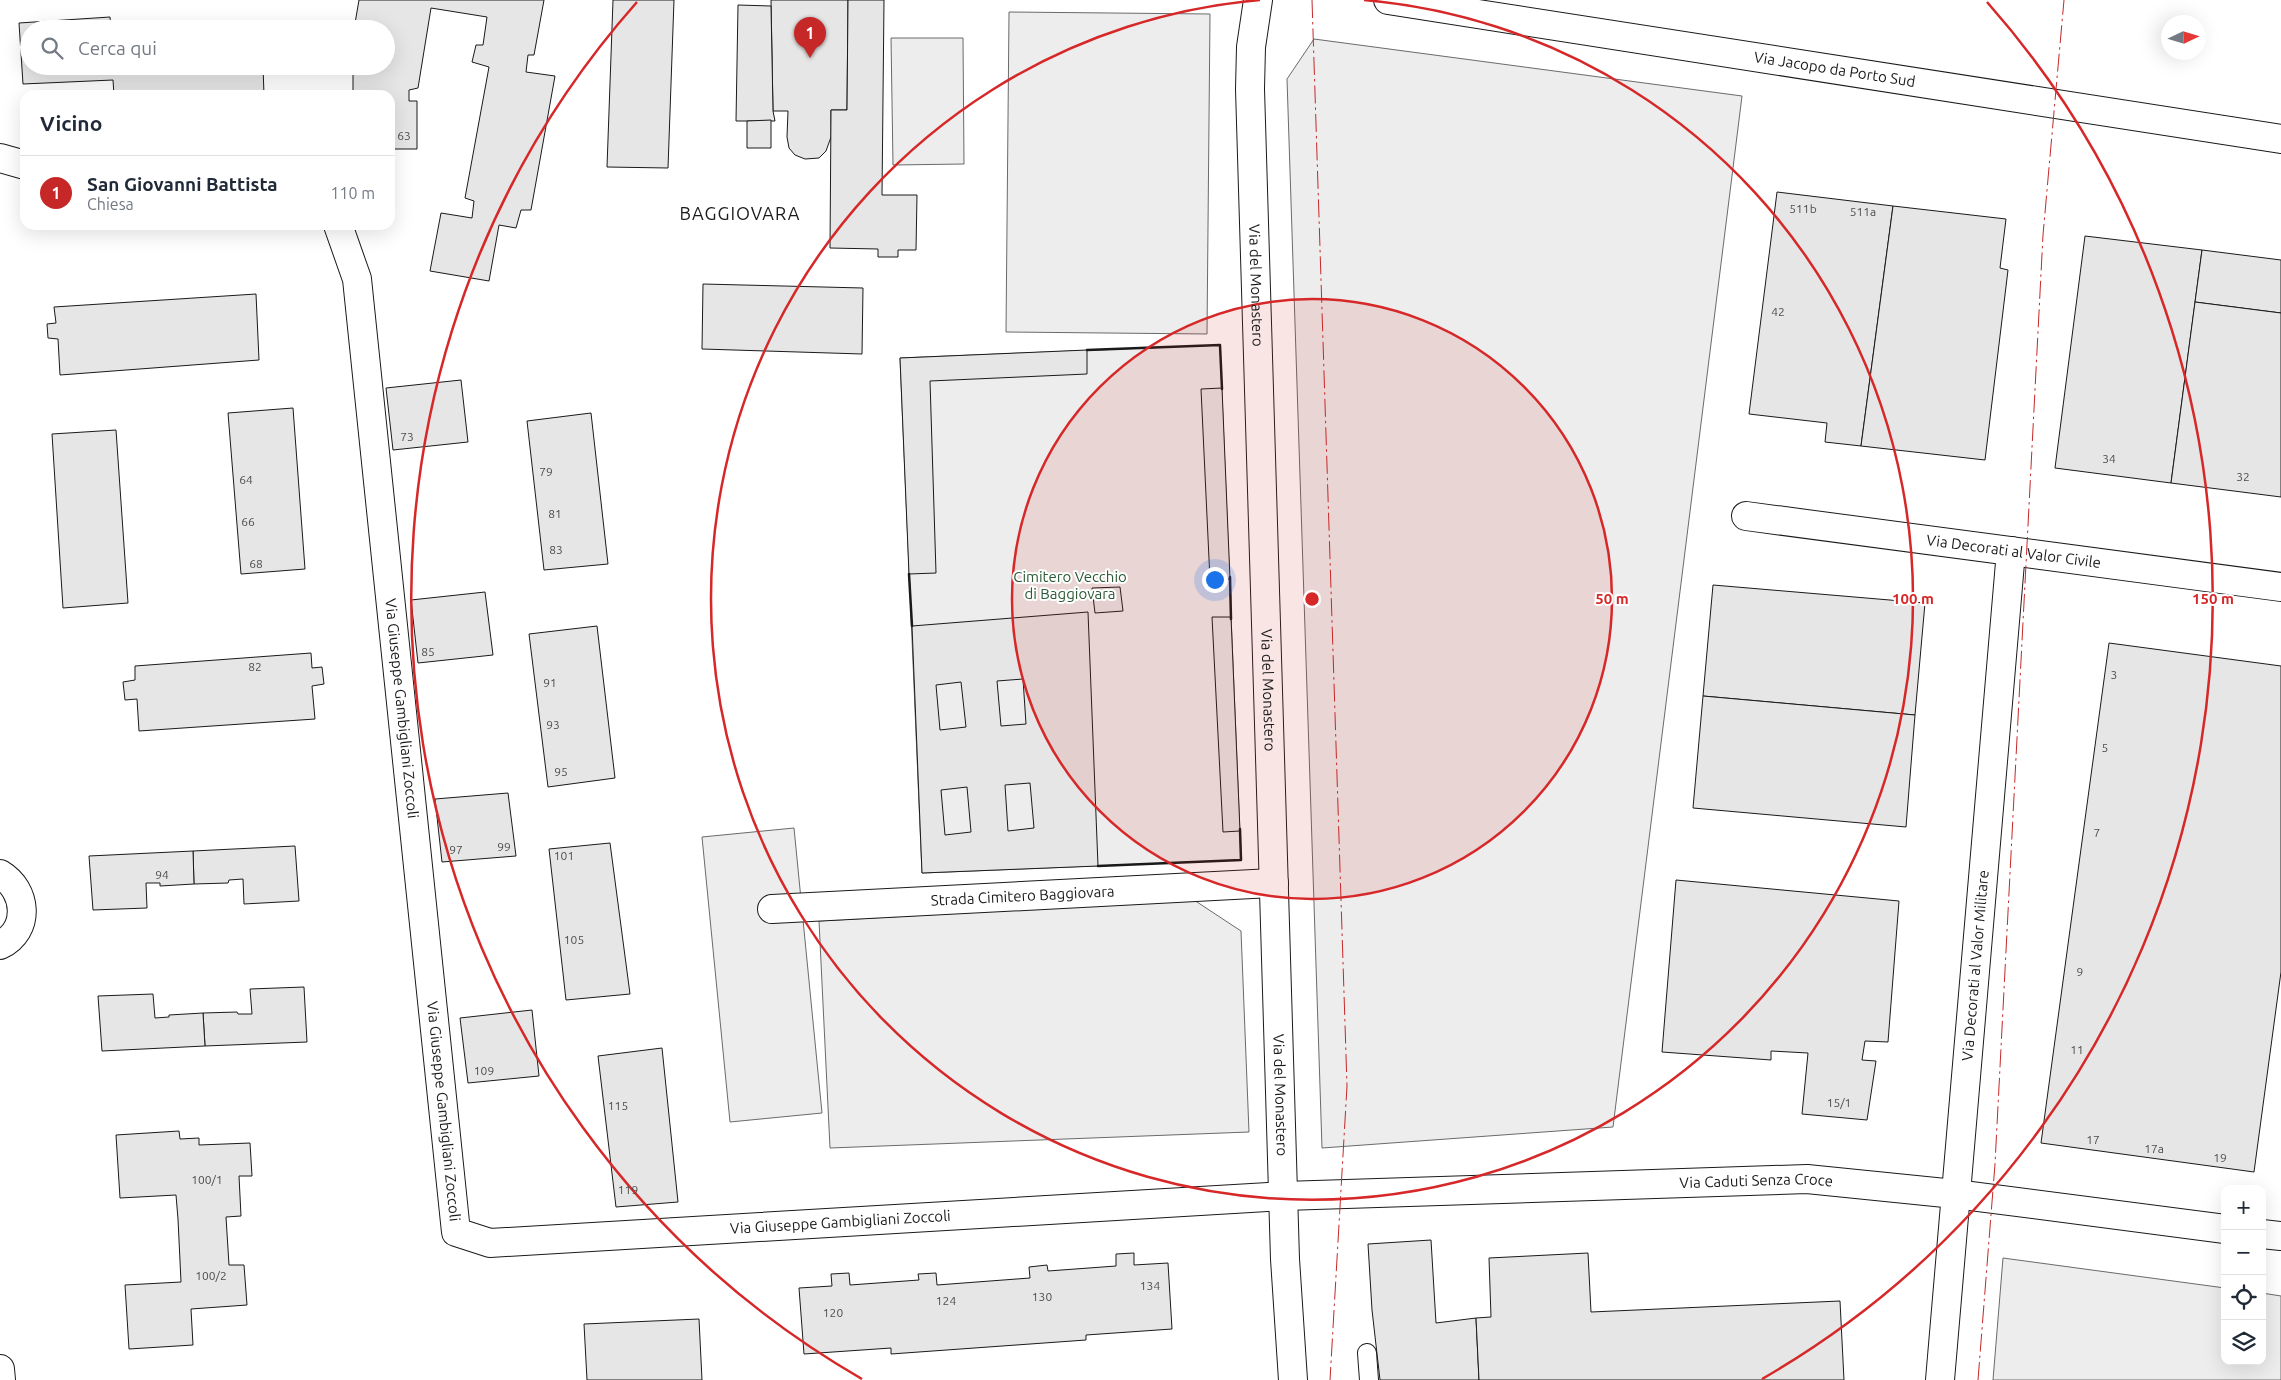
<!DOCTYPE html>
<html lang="it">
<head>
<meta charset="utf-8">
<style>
	:root { --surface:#fff; --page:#f6f6f7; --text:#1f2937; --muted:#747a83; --line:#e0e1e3; --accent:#c62828 }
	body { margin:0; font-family:Ubuntu,sans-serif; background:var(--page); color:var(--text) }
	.controls { position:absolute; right:15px; bottom:15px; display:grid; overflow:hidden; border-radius:10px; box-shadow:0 5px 20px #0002 }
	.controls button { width:45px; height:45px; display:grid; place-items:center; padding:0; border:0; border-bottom:1px solid var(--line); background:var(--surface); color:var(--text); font:25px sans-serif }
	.compass { position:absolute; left:2161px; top:15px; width:45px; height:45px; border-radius:50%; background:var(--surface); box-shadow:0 5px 20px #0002; rotate:86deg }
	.you { position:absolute; left:1214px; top:579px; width:18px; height:18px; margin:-12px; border:4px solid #fff; border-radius:50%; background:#1a73e8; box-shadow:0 0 0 8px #1a73e833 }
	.badge { display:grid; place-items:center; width:32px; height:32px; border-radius:50%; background:var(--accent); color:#fff; font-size:16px; font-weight:700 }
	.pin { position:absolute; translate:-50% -41px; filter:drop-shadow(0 1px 2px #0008) }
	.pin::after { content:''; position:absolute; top:26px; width:18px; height:15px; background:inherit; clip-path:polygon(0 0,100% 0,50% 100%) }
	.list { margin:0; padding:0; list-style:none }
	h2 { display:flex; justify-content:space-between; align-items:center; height:65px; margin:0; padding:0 20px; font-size:21px }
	h2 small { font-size:16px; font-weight:400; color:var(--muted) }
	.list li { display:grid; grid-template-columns:32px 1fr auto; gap:15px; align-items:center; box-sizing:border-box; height:75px; padding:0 20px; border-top:1px solid var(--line) }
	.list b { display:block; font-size:19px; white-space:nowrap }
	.list p { margin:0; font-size:16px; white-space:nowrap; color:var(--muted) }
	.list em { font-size:16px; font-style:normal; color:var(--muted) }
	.icon { flex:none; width:28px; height:28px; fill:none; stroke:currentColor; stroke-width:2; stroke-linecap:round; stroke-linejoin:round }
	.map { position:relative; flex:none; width:2281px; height:1380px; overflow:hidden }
	.search { position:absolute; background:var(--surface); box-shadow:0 5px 20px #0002; left:20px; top:20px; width:375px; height:55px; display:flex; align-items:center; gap:12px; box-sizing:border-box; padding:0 18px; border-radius:28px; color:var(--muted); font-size:19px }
	.panel { position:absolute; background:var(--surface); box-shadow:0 5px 20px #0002; left:20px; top:90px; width:375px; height:140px; border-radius:15px }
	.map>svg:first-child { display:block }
	.built { fill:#ededed; stroke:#6a6a6a }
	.building { fill:#e6e6e6; stroke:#1a1a1a; fill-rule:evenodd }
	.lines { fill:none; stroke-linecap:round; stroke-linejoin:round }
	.service-casing { stroke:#1a1a1a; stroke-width:20 }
	.minor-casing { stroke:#1a1a1a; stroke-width:30 }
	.secondary-casing { stroke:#1a1a1a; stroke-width:30 }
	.service { stroke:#fff; stroke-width:18 }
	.minor { stroke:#fff; stroke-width:28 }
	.secondary { stroke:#fff; stroke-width:28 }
	.wall { stroke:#1a1a1a; stroke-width:2.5 }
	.power { stroke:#c62828; stroke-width:1; stroke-dasharray:18 4 2.5 4; stroke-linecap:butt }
	.ring { fill:none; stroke:#d62828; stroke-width:2.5 }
	.labels { text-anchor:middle; stroke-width:4; stroke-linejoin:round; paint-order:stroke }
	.number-label { font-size:12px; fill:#4d4d4d }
	.street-label { font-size:15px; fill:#1a1a1a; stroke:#fff }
	.park-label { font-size:15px; fill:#2b5a34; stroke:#fff }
	.quarter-label { font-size:18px; letter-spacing:1px; fill:#1a1a1a; stroke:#fff }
	.centre { fill:#d62828; stroke:#fff; stroke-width:2.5 }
	.ring-label { font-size:15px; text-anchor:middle; font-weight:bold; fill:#d62828; stroke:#fff; stroke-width:4; stroke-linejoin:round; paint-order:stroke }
</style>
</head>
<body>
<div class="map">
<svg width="2281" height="1380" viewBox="0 0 2281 1380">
	<rect width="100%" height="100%" fill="#fff"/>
	<g class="built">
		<path d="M1009,12L1210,14L1207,334L1006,332Z"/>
		<path d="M891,38H963L964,164L893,165Z"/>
		<path d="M1314,39L1742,96L1613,1127L1322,1148L1287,79Z"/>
		<path d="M1220,345L1241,860L922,873L900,358Z"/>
		<path d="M794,828L822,1113L730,1122L702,837Z"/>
		<path d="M1194,900L1241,931L1249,1132L830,1148L819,921Z"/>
		<path d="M2003,1258L2225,1288V1361H2262V1293L2281,1296V1380H1993Z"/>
	</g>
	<g class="building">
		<path d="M359,0H544L534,55H528L526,72L555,76L531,210H521L516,228L499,225L489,281L430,271L441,213L472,218L474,201L465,198L489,67L472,62L476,45H483L487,17L431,8L418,88L409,90V101H417V149H390V95H353V74L346,71L347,66H386V29H354Z"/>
		<path d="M613,0H674L668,168L607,167Z"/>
		<path d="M771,0H848L847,110H831V137L826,151L819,158L805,159L795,155L789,148L787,137L788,111H773Z"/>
		<path d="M848,0H884L882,195H917L916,250H898V257H878V249L830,248L831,110H847Z"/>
		<path d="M738,5L771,6L773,111L775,121H736Z"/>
		<path d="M110,17L111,29H29V66H263L264,95H187L186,91L114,95L113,80L23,84L19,23Z"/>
		<path d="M771,120V148H747V121Z"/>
		<path d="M1777,192L1893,206L1861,446L1825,442L1827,423L1749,414Z"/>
		<path d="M1893,206L2006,219L2000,268L2008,270L1985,460L1861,446Z"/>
		<path d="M2085,236L2202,250L2171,483L2055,468Z"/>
		<path d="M2202,250L2281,260V313L2195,302Z"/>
		<path d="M703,284L863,288L862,354L702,349Z"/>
		<path d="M256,294L259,360L60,375L58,339L48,338L47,324L56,323L54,307Z"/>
		<path d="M2195,302L2281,313V497L2171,483Z"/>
		<path d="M1087,350V374L930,381L936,573L909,574L900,358Z"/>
		<path d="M461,380L468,442L393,450L386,388Z"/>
		<path d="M1222,388L1230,579L1210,580L1201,389Z"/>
		<path d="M293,408L305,569L241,574L228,413Z"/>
		<path d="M591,413L608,564L544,570L527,421Z"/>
		<path d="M116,430L128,603L63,608L52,434Z"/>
		<path d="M1713,585L1925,603L1915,715L1703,696Z"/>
		<path d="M1120,587L1123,611L1095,613L1092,588Z"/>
		<path d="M485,592L493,655L418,663L411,600Z"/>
		<path d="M1088,612L1098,866L922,873L912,626ZM1023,679L1026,724L1001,726L997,681ZM961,682L966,727L940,730L936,685ZM1030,783L1034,828L1008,831L1005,785ZM967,787L971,832L945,835L941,790Z"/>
		<path d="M1212,617H1231L1240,831L1223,832Z"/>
		<path d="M597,626L615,778L548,787L529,634Z"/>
		<path d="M2109,643L2281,666V972L2254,1172L2041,1143Z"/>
		<path d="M311,653L312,668L322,667L324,684L312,686L315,719L139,731L137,699L125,700L123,682L135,680V666Z"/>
		<path d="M1703,696L1915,715L1906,827L1693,808Z"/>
		<path d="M508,793L516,856L442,862L435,799Z"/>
		<path d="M610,843L630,994L566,1000L549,849Z"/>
		<path d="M295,846L299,901L244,904L243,879L229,880L228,883L194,884L193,851Z"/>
		<path d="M193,851L194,884L160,886V883H146L147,908L93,910L89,856Z"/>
		<path d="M1676,880L1899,901L1888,1042L1865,1041L1862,1060L1876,1061L1867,1120L1802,1114L1808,1053L1771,1051V1060L1662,1052Z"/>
		<path d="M304,987L307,1042L205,1046L203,1013L237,1012L238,1014H252L250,989Z"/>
		<path d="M153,994L155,1018L169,1017V1015L203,1013L205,1046L102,1051L98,996Z"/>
		<path d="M532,1010L539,1076L468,1083L460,1018Z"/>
		<path d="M662,1048L678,1202L616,1207L598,1056Z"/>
		<path d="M179,1131L180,1139L199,1138V1145L250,1143L252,1176H239L241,1216L226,1217L229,1265H244L247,1305L191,1309L193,1345L129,1349L125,1285L181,1282L178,1219L176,1195L120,1198L116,1135Z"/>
		<path d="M1431,1240L1436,1323L1476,1318L1479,1380H1380L1372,1310L1368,1244Z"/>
		<path d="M1134,1253V1265L1168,1263L1172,1329L1086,1335V1340L891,1354V1348L804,1354L799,1288L832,1286L831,1274L849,1273L850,1285L919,1280L918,1274L936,1273L937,1285L1030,1278L1029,1267L1047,1265L1048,1271L1116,1266V1254Z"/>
		<path d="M1588,1253L1591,1312L1840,1301L1844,1380H1479L1476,1318L1491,1317L1489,1258Z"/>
		<path d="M699,1319L702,1380H587L584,1324Z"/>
	</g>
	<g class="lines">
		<g class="service-casing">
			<path id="service" d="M1367,1353L1369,1380"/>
		</g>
		<g class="minor-casing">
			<g id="minor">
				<path id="s1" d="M1388,0L2281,139"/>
				<path d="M0,158L25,165"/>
				<path id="s2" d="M338,225L357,279L456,1232L490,1243L1284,1196L1807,1179L1955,1194L2225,1229"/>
				<path id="s3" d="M1746,516L2281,587"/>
				<path d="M0,874C27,890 31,930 0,945"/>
				<path id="s4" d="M772,909L1274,883"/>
				<path d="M2262,1234L2281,1236"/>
				<path d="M0,1369L1,1380"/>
				<path id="s5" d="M1940,1380L2011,551"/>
			</g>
		</g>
		<g class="secondary-casing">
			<g id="secondary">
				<path id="s6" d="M1258,0L1251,47L1250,89L1285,1259L1293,1380"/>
			</g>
		</g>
		<use href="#service" class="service"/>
		<use href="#minor" class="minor"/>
		<use href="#secondary" class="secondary"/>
		<g class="wall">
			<path d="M1087,350L1220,345L1222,389"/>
			<path d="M909,574L912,626"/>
			<path d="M1230,577L1231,619"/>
			<path d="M1098,866L1241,860L1240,829"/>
		</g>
		<g class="power">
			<path d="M1312,0L1347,1086L1330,1380"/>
			<path d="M1978,1380L1995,1164L2043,235L2064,0"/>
		</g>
	</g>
	<circle cx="1312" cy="599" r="300" fill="#d62828" fill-opacity=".12"/>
	<g class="ring">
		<circle cx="1312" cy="599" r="300"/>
		<path d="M1364 0A601 601 0 1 1 1260 0"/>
		<path d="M862 1379A901 901 0 0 1 637 2M1987 2A901 901 0 0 1 1762 1379"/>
	</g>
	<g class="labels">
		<g class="number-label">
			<text x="404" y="140">63</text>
			<text x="1803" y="213">511b</text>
			<text x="1863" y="216">511a</text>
			<text x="1778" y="316">42</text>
			<text x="407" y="441">73</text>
			<text x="2109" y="463">34</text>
			<text x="546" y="476">79</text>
			<text x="2243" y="481">32</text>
			<text x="246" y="484">64</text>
			<text x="555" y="518">81</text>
			<text x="248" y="526">66</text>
			<text x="556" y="554">83</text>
			<text x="256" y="568">68</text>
			<text x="428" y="656">85</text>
			<text x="255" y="671">82</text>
			<text x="2114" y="679">3</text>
			<text x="550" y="687">91</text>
			<text x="553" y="729">93</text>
			<text x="2105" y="752">5</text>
			<text x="561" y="776">95</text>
			<text x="2097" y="837">7</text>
			<text x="504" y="851">99</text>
			<text x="456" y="854">97</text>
			<text x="564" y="860">101</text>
			<text x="162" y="879">94</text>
			<text x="574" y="944">105</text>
			<text x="2080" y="976">9</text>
			<text x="2077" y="1054">11</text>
			<text x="484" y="1075">109</text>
			<text x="1839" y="1107">15/1</text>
			<text x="618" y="1110">115</text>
			<text x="2093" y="1144">17</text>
			<text x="2154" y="1153">17a</text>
			<text x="2220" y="1162">19</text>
			<text x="207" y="1184">100/1</text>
			<text x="628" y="1194">119</text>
			<text x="211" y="1280">100/2</text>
			<text x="1150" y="1290">134</text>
			<text x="1042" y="1301">130</text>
			<text x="946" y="1305">124</text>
			<text x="833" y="1317">120</text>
		</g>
		<g class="street-label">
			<text dy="5" stroke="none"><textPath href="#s1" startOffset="452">Via Jacopo da Porto Sud</textPath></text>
			<text dy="5" stroke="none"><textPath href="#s6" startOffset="286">Via del Monastero</textPath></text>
			<text dy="5" stroke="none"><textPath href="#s3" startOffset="270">Via Decorati al Valor Civile</textPath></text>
			<text dy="5" stroke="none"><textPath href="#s6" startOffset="691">Via del Monastero</textPath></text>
			<text dy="5" stroke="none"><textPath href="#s2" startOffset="489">Via Giuseppe Gambigliani Zoccoli</textPath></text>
			<text dy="5" stroke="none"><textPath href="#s4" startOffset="251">Strada Cimitero Baggiovara</textPath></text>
			<text dy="5" stroke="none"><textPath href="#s5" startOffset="416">Via Decorati al Valor Militare</textPath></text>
			<text dy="5" stroke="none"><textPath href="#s6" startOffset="1096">Via del Monastero</textPath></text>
			<text dy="5" stroke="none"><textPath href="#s2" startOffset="894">Via Giuseppe Gambigliani Zoccoli</textPath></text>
			<text dy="5" stroke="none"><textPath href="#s2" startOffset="2319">Via Caduti Senza Croce</textPath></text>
			<text dy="5" stroke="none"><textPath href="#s2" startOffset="1402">Via Giuseppe Gambigliani Zoccoli</textPath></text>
		</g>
		<g class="park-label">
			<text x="1070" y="582">Cimitero Vecchio<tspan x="1070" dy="17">di Baggiovara</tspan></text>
		</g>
		<g class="quarter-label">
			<text x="740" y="220">BAGGIOVARA</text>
		</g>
	</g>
	<circle cx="1312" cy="599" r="8" class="centre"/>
	<g class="ring-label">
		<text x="1612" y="604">50 m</text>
		<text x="1913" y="604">100 m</text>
		<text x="2213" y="604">150 m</text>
	</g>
</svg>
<div class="controls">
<button>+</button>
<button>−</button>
<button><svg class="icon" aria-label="locate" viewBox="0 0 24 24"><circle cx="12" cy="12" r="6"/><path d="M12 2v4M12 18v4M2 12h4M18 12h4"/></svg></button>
<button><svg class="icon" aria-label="layers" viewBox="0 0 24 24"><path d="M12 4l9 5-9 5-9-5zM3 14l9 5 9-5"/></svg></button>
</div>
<svg class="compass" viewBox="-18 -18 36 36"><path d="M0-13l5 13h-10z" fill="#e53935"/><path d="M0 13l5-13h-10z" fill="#747a83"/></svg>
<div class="you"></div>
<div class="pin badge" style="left:810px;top:58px">1</div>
<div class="search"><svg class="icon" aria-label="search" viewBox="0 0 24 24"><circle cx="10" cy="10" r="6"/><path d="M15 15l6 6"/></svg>Cerca qui</div>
<section class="panel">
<h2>Vicino<small></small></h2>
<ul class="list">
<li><span class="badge">1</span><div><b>San Giovanni Battista</b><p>Chiesa</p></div><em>110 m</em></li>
</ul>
</section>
</div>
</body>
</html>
